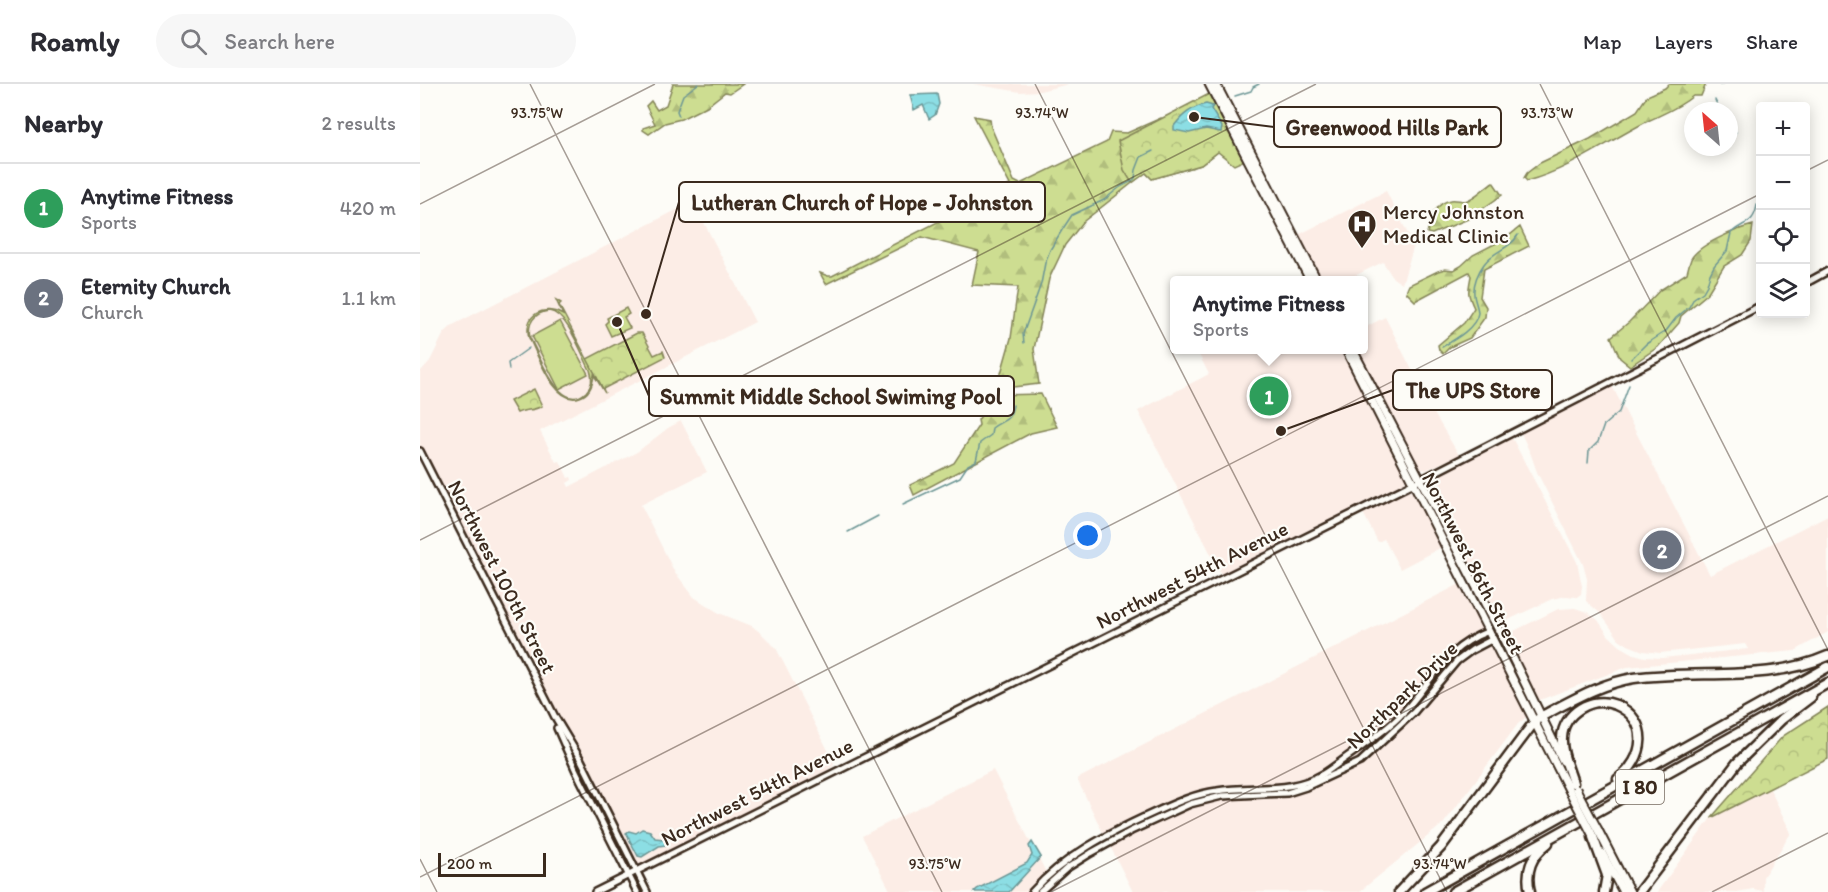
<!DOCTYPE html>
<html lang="en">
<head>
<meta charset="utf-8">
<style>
	:root { --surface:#fff; --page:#f7f7f7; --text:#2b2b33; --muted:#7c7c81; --line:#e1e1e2; --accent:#db2777 }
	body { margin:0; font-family:Itim,sans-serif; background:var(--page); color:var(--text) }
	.controls { position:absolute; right:18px; top:18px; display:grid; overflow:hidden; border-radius:6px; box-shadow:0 3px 15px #0003 }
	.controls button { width:54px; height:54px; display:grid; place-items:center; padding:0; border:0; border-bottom:2px solid var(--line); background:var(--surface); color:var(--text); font:30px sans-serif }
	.compass { position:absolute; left:1264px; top:18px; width:54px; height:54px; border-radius:50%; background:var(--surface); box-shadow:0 3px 15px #0003; rotate:333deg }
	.scale { position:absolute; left:18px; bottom:15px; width:108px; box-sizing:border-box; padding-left:6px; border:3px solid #3b2a1e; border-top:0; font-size:16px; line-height:21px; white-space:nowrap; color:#3b2a1e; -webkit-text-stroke:4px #fdfcf7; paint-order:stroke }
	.you { position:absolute; left:668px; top:452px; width:21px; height:21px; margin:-15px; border:4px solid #fff; border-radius:50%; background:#1a73e8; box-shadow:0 0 0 9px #1a73e833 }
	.badge { display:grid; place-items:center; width:39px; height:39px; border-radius:50%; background:var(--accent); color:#fff; font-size:20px; font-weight:700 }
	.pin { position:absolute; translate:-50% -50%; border:3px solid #fff; box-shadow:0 2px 6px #0006 }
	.popup { position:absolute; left:750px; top:192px; width:198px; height:78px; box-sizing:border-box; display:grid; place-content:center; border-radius:6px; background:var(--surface); filter:drop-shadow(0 2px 4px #0005); font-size:20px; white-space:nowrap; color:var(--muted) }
	.popup b { font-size:22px; color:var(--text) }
	.popup::after { content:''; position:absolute; left:50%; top:100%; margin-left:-12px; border:12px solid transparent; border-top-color:var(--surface) }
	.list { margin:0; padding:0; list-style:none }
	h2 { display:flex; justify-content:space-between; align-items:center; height:78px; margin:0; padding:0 24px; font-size:26px }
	h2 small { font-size:20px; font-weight:400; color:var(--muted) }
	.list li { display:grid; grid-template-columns:39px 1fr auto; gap:18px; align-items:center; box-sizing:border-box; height:90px; padding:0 24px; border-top:2px solid var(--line) }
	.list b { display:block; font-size:22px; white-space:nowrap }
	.list p { margin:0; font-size:20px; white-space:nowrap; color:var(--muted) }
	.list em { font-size:20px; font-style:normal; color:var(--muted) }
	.icon { flex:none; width:33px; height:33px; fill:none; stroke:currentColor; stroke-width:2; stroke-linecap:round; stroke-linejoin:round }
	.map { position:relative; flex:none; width:1408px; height:808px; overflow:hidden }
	header { display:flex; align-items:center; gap:36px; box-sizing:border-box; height:84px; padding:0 30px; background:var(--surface); border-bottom:2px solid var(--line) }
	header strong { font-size:28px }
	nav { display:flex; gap:33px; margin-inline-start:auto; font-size:21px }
	.search { width:420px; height:54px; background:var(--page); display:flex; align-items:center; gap:15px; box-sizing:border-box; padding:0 21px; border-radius:33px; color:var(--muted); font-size:22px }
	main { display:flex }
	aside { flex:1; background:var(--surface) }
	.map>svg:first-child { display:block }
	.built { fill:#fcede6 }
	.forest { fill:url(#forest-firs); stroke:#848458; stroke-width:1.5 }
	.park { fill:url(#park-crowns); stroke:#848458; stroke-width:1.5 }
	.pitch { fill:#cddd91; stroke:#848458; stroke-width:1.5; fill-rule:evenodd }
	.water { fill:url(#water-waves); stroke:#6c9695; stroke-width:1.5 }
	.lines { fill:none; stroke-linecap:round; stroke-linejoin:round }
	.stream { stroke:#6c9695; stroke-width:1.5 }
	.minor-casing { stroke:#3b2a1e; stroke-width:10 }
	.major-casing { stroke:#3b2a1e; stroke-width:11 }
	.highway-casing { stroke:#3b2a1e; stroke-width:13 }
	.minor { stroke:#fdfcf7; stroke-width:5 }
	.major { stroke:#fdfcf7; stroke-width:7 }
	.highway { stroke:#fdfcf7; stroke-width:8 }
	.major-bridge-casing { stroke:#3b2a1e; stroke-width:11; stroke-linecap:butt }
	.major-bridge { stroke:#fdfcf7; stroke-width:7 }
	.ticks { fill:none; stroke:#3b2a1e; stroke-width:1.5; stroke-opacity:0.45 }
	.labels { text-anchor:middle; stroke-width:4.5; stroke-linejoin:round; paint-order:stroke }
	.shield { fill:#fdfcf7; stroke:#75695f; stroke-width:1.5 }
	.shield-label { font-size:20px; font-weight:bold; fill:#3b2a1e }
	.poi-label { font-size:21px; fill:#3b2a1e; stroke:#fdfcf7; text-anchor:start }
	.street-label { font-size:21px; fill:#3b2a1e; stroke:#fdfcf7 }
	.ticks-label { font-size:15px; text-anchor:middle; fill:#3b2a1e; stroke:#fdfcf7; stroke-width:4.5; stroke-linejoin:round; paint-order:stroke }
	.leader { fill:none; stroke:#3b2a1e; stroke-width:2 }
	.callout-dot { fill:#3b2a1e; stroke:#fdfcf7; stroke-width:2 }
	.callout { fill:#fdfcf7; stroke:#3b2a1e; stroke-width:2 }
	.callout-label { font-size:22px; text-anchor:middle; font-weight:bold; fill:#3b2a1e }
</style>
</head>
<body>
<header>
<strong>Roamly</strong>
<div class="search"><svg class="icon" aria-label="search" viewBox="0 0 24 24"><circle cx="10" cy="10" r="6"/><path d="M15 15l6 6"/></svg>Search here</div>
<nav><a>Map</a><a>Layers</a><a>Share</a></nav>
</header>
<main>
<aside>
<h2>Nearby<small>2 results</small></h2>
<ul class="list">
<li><span class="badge" style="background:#2e9e5b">1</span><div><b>Anytime Fitness</b><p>Sports</p></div><em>420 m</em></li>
<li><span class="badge" style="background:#6b7280">2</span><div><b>Eternity Church</b><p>Church</p></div><em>1.1 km</em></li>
</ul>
</aside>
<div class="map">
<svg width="1408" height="808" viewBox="0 0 1408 808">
	<defs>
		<pattern id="forest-firs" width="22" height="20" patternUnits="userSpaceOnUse" patternTransform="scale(1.5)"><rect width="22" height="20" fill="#cddd91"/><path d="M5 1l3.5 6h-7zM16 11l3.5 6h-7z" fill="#b1be7d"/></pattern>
		<pattern id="park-crowns" width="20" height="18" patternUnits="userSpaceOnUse" patternTransform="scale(1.5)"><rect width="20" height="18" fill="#cddd91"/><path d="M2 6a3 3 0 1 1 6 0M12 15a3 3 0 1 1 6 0" fill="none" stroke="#b1be7d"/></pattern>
		<pattern id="water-waves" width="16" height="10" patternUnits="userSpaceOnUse" patternTransform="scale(1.5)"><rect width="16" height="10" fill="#8cdee4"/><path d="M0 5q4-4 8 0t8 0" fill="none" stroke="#7abfc3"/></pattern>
	</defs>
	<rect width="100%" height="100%" fill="#fdfcf7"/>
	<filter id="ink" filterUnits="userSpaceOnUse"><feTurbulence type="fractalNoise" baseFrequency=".0167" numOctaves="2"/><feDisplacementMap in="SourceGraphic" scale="12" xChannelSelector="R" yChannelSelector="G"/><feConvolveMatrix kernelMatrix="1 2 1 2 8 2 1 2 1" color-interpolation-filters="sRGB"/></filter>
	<g filter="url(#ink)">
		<g class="built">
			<path d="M553,0H649L620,7L600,8Z"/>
			<path d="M966,107L989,152L996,155L982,200L973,194L963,178L926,196H899L876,152Z"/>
			<path d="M270,119L275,121L335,238L120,347L136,378L140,377L148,394L151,393L152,396L147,399L149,403L217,368L248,344L261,337L287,388L221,421L254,487L274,513L299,529L332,542L342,550L356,564L413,676L414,681L402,691L217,784L170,700L93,550L0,362V288L10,277L24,249L33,241Z"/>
			<path d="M965,233L1015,331L1039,371L1006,386L998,384L935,266H944V244Z"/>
			<path d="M791,266H923L986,392L985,398L801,490L718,327L789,290L779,271Z"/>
			<path d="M1191,300L1290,491L1408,431V548L1375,567L1207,583L1117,617L1090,559L1089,553L1094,547L1138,525L1155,524L1167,528L1178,536L1188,551L1200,562L1214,570L1225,573L1242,574L1328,565L1325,560L1240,569L1223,567L1208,561L1199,555L1180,529L1166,517L1167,495L1163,480L1117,388L1111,371L1101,349L1102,346Z"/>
			<path d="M1091,352L1157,478L1162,502L1161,510L1157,513L1146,512L1132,515L1082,539L1079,538L1074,531L1069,519L1007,402V399L1010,394Z"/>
			<path d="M986,407L995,408L1011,441L1014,442L1022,463L980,485L964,455L958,458L942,427Z"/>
			<path d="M1044,498L1111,629L1098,640L1024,739L939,808H713L687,756L755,722L791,710L788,705L762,712L684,751L657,695Z"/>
			<path d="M573,686L627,790L609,808H471L442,752Z"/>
			<path d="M1350,705L1371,749L1343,793V807L1333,805L1317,808H1237L1291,734Z"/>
		</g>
		<g class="forest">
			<path d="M253,0H323L310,9L305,8L287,22L261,35L245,39L229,50L223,46V44L235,40L226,22L231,17L237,26L246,21Z"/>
			<path d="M1249,0H1286L1281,12H1273C1259,24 1244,29 1228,37C1188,57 1151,85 1107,97L1104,94L1107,89L1120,79L1170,55L1217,27L1227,12L1245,4Z"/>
			<path d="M554,32L570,35L571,43L594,97L600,100L687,58L691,48L707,49L741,34L747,45L748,71L798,68L781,81L732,95L726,89H725L664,137L645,161L629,195L614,265L619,300L593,303L578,300L591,254L598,203L552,201L559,168L502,153L406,200L400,189L408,192H412L590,101Z"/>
			<path d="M1073,98L1082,111L1048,135L1012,150L1007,149C1011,135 1014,119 1031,116C1035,115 1040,117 1045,117C1054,115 1065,103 1073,98Z"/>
			<path d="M1333,141L1331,157L1322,171L1304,182L1287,210L1261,232L1259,239L1238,263L1210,282L1200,274L1191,253L1209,238L1240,206L1267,189C1268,185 1269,180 1271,175C1279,160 1317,145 1333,141Z"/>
			<path d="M1100,143L1109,162L1064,185L1060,213L1066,223L1065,233L1050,254L1030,263L1023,270L1019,266L1018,261L1044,239L1054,224C1047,209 1048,208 1051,192L1049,188L995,217L986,208L989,201L1018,187L1025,185L1034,186L1041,182L1053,171L1086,154Z"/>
			<path d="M621,310L637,343L611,349L494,411L490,401L534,379L559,341L558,336L575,311Z"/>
		</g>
		<g class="park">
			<path d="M791,9L825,76L814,81L798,68L781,81L732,95L726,89L712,99L704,86L698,57Z"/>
			<path d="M217,249H222L234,271L243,267L245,273L183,305L167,275Z"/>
			<path d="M114,305L122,322C114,327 106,325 97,329L90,317Z"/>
			<path d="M1408,623V675L1291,734L1363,652Z"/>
		</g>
		<g class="pitch">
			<path d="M136,216L141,219L139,221L185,309L174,291C173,300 170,310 160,313C135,323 118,271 109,254C103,230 124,220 143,231ZM129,227C148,230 161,269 170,286C173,294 172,302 166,308C140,332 119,270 110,254C107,239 114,229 129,227Z"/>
			<path d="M206,224L209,230L204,233L210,244L191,252L185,240L188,237L187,234Z"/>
			<path d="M140,237L168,290L139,305L112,252Z"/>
		</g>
		<g class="water">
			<path d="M517,10L519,20L515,31L509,35L503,21L494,26L490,11Z"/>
			<path d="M786,20L793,22L791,25L802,43L801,48L786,45L769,49L754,46V42C762,31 772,23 786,20Z"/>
			<path d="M222,745L230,747L235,754L244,755L246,761L239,762L222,773L218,772L206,749L209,747L216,749Z"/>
			<path d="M612,758L621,773L589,808H554L557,805L607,779L612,771L609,762Z"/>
		</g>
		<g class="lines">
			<g class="stream">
				<path d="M1300,1L1302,0"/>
				<path d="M815,12L831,7L833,3L839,0"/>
				<path d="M1295,16L1300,27"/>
				<path d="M259,32L257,27L263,11L278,0"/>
				<path d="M1309,41L1316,48"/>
				<path d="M604,259L603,250L621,200L625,179L630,166L642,146L652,131L684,116L700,103L712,97L715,94L716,86L721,73L733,67"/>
				<path d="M1022,263C1034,256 1056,244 1058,229C1058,223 1054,216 1054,210C1053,200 1058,188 1064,180C1074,166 1089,166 1098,151"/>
				<path d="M1211,275L1226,260L1246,247L1256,234L1269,223L1274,214L1283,208L1287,201L1290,190L1294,182L1307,167L1311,149C1324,137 1334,141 1337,121"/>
				<path d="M89,285L88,279L109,264"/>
				<path d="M1168,379L1169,367L1178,358L1184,341L1199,328L1209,301"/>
				<path d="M483,420L540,393L548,381L556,377L560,359L571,351L572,344C584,335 590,338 593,321"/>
				<path d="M428,448L458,432"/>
			</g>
			<g class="minor-casing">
				<g id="minor">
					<path d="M1386,199L1408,187"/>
					<path d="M0,367L135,633L161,676L227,808"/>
					<path d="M137,644L156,687L217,808"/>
					<path d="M175,808L1006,393L1340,222"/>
					<path d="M612,808C644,772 689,749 733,729C753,720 774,710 797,707C834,701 869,710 903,690C916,682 927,672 940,664C953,654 967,645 979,633C1012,600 1021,565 1069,547"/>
					<path d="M620,808L647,784L671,769L711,747L770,720L802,712L867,709L886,703L940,678L994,628L1037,577L1052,566L1073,555"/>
				</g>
			</g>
			<g class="major-casing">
				<g id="major">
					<path d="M789,0L890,196"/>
					<path d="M796,0L897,196"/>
					<path d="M926,266L1150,708"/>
					<path d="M933,266L1084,556L1143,677"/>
					<path d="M1178,746L1210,808"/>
					<path d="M1182,769L1203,808"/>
				</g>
			</g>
			<g class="highway-casing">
				<g id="highway">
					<path d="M1153,699C1149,685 1141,670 1142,654C1143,629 1172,611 1196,621C1231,636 1225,676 1198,695"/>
					<path d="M1173,753L1187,791L1184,808"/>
					<path d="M979,808L1021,763L1115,637L1122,632C1151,617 1181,599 1214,594C1279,585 1347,599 1408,572"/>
					<path d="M1005,808L1408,583"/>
					<path d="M1033,808L1408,599"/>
					<path d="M1110,808C1105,787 1111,772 1128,759"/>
					<path d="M1219,808L1317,679L1362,635L1391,613"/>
				</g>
			</g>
			<use href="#minor" class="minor"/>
			<use href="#major" class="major"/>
			<use href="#highway" class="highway"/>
			<g class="major-bridge-casing">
				<g id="major-bridge">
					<path d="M1156,705L1178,746"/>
					<path d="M1150,708L1172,750"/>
				</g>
			</g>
			<use href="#major-bridge" class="major-bridge"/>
		</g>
	</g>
	<path class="ticks" d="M110,0L522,808M615,0L1027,808M1120,0L1408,566M1386,87L1408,76M0,120L235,0M0,456L896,0M0,775L17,808M0,793L1340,110M631,808L1408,412M1292,808L1408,749"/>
	<defs>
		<g id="hospital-pin" transform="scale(1.5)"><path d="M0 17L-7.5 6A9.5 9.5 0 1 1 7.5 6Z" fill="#3b2a1e" stroke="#fdfcf7"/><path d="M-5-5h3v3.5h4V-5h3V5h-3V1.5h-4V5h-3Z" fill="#fff"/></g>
	</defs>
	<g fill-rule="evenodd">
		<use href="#hospital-pin" x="942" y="140"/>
	</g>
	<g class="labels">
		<rect class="shield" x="1196" y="686" width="48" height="34" rx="4.5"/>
		<g class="shield-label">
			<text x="1220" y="710">I 80</text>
		</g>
		<g class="poi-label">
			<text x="963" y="135">Mercy Johnston<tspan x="963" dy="24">Medical Clinic</tspan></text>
		</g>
		<g class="street-label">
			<text transform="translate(1053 479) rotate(63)" y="7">Northwest 86th Street</text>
			<text transform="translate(772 491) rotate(-27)" y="7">Northwest 54th Avenue</text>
			<text transform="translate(82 493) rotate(63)" y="7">Northwest 100th Street</text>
			<text transform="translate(982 611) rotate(-44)" y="7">Northpark Drive</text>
			<text transform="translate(337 708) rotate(-27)" y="7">Northwest 54th Avenue</text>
		</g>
	</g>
	<g class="ticks-label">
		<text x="117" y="34">93.75°W</text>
		<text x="622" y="34">93.74°W</text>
		<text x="1127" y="34">93.73°W</text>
		<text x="515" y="785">93.75°W</text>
		<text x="1020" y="785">93.74°W</text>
	</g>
	<path class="leader" d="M774 33L854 43M226 230L259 118M861 347L973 306M197 238L229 312"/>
	<g class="callout-dot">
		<circle cx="774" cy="33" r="6"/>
		<circle cx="226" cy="230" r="6"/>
		<circle cx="861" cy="347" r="6"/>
		<circle cx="197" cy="238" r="6"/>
	</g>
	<g class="callout">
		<rect x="854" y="23" width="227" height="40" rx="6"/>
		<rect x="259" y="98" width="366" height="40" rx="6"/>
		<rect x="973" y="286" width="159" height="40" rx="6"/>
		<rect x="229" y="292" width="365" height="40" rx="6"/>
	</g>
	<g class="callout-label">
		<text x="967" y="51">Greenwood Hills Park</text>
		<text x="442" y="126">Lutheran Church of Hope - Johnston</text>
		<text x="1053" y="314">The UPS Store</text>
		<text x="411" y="320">Summit Middle School Swiming Pool</text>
	</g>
</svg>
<div class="controls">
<button>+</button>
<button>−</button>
<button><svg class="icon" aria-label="locate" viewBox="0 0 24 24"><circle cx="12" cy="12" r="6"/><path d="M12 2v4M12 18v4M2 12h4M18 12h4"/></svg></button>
<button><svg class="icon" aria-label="layers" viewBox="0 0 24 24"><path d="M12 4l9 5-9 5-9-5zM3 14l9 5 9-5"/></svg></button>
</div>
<svg class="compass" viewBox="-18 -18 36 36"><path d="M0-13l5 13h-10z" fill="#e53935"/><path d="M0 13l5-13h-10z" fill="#7c7c81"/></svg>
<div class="scale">200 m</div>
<div class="you"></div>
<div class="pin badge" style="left:849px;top:312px;background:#2e9e5b">1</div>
<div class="popup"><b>Anytime Fitness</b>Sports</div>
<div class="pin badge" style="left:1242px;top:466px;background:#6b7280">2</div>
</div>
</main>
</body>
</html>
